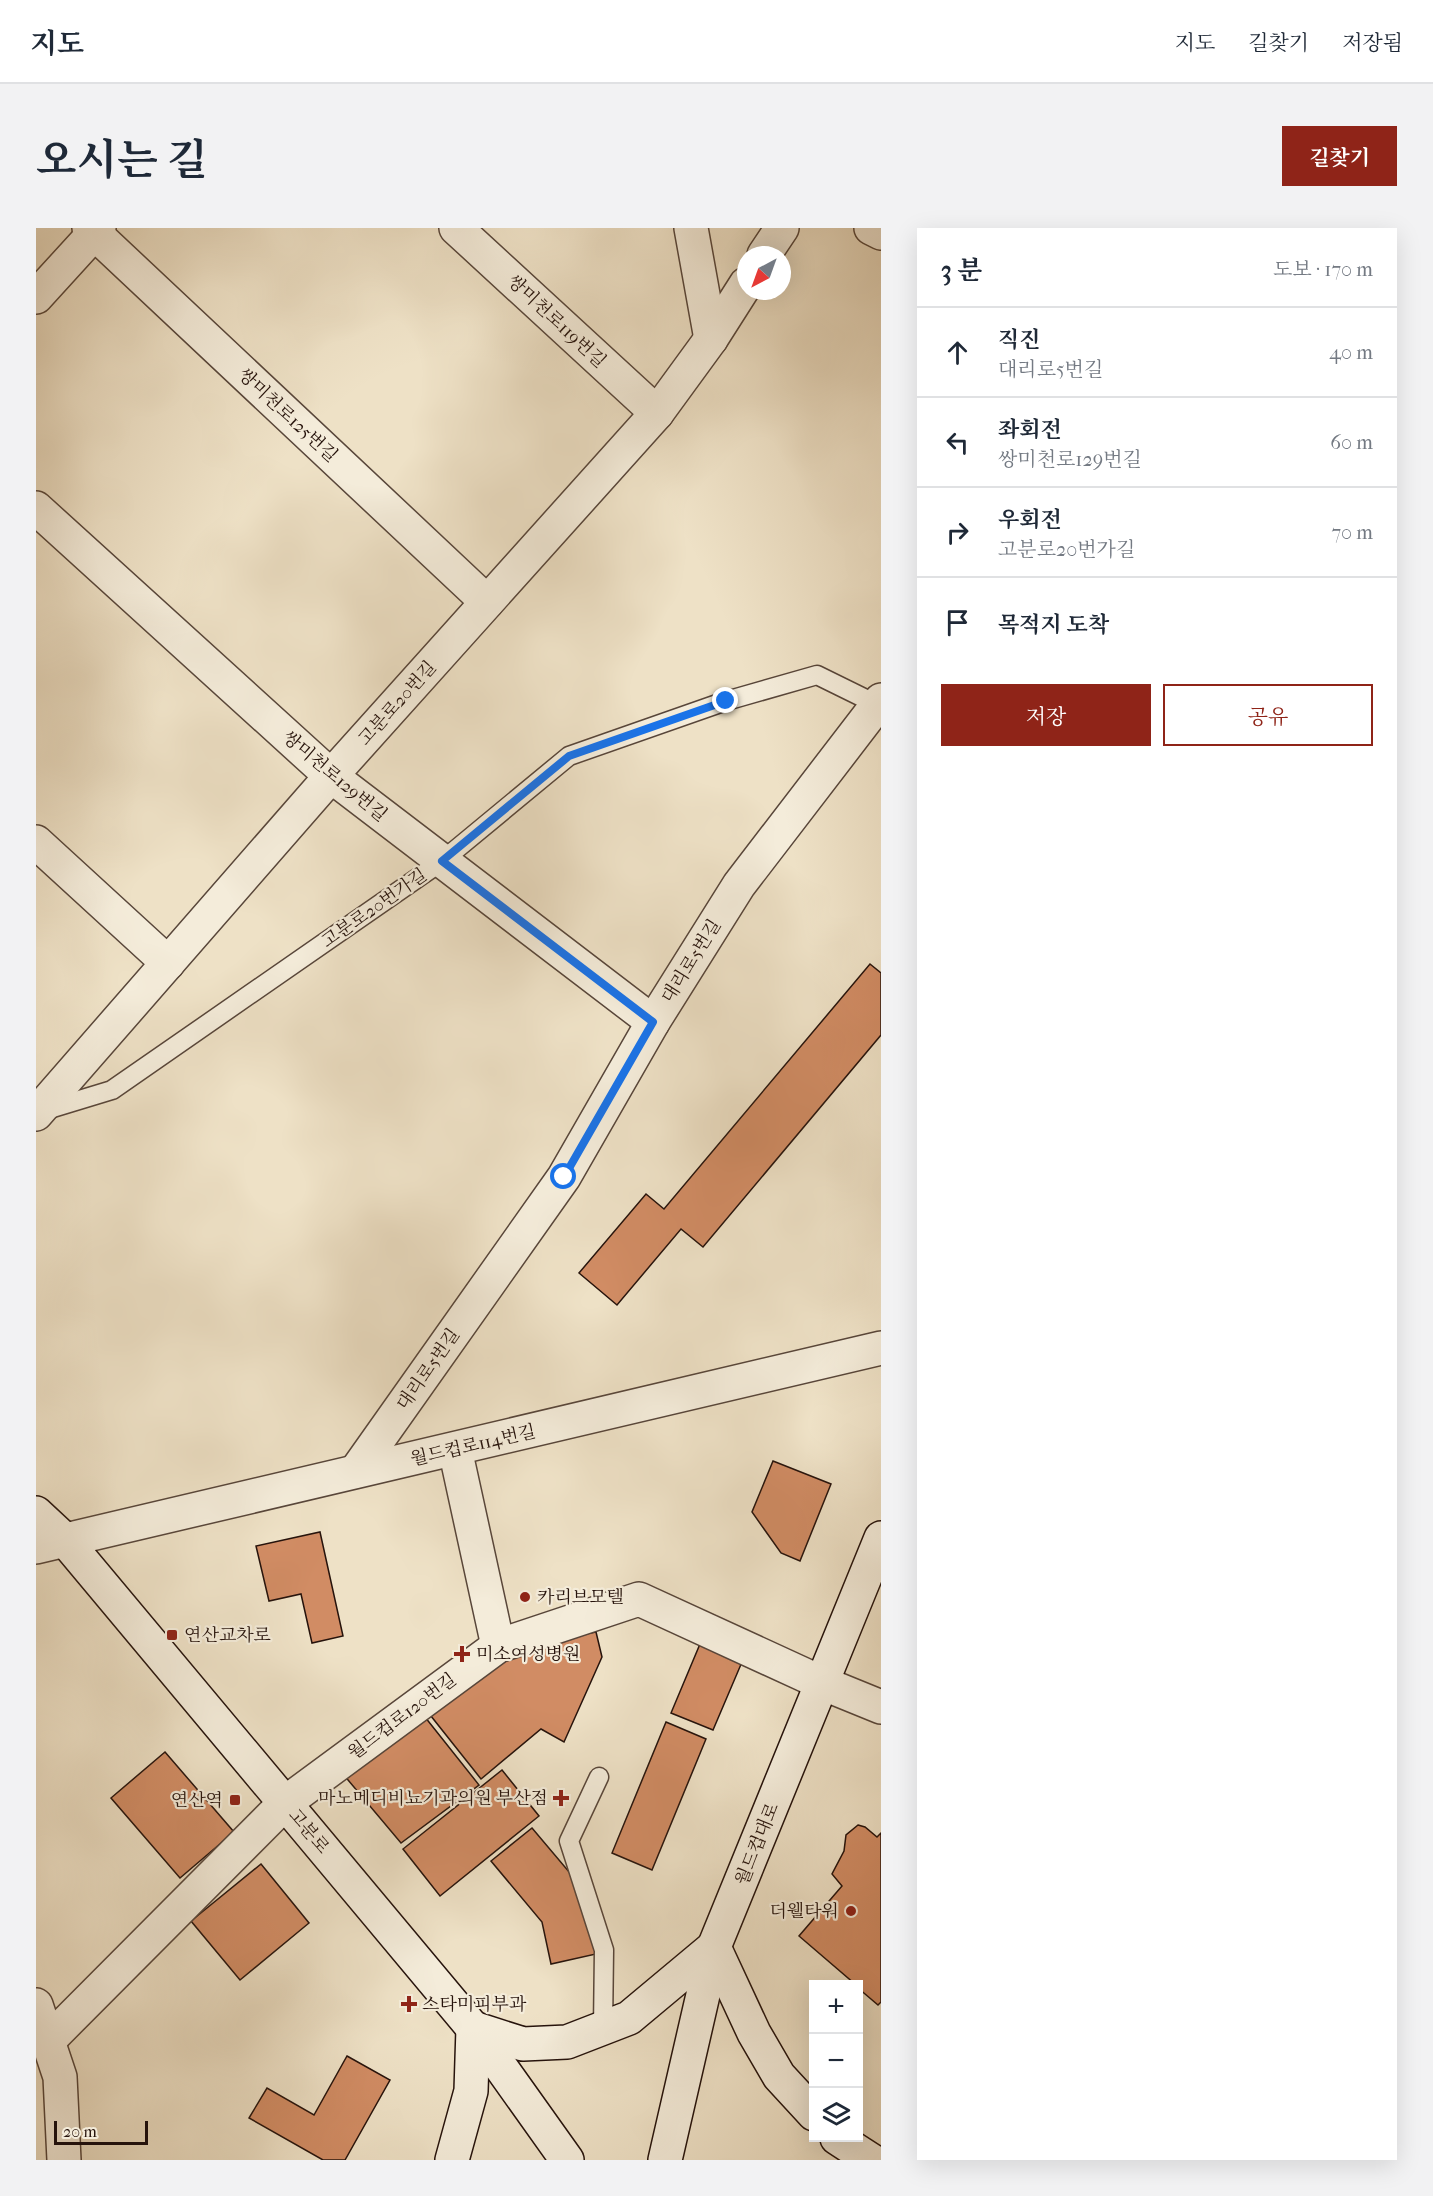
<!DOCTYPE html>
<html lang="ko">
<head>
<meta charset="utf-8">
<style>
	:root { --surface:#fff; --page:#f2f2f3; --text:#1f2937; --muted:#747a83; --line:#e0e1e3; --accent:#8f2418 }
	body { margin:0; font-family:"IM FELL French Canon","Noto Serif KR",serif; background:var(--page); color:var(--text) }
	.controls { position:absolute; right:18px; bottom:18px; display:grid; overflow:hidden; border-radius:0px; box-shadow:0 6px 24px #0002 }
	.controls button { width:54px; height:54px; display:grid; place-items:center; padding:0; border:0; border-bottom:2px solid var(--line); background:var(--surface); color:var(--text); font:30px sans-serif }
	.compass { position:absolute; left:701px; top:18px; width:54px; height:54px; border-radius:50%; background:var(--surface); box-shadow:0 6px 24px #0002; rotate:221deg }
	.scale { position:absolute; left:18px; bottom:15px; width:94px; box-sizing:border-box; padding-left:6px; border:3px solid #26130c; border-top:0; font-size:16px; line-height:21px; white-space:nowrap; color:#26130c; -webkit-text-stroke:4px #f4ecda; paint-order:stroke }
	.stop { position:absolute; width:18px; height:18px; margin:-14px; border:4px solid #1a73e8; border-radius:50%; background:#fff }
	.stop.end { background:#1a73e8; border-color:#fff; box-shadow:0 2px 6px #0008 }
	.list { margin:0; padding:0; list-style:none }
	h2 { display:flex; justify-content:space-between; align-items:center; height:78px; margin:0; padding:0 24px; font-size:26px }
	h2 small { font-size:20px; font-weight:400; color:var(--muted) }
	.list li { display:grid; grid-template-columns:39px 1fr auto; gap:18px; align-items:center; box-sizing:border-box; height:90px; padding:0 24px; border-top:2px solid var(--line) }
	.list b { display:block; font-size:22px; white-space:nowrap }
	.list p { margin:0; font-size:20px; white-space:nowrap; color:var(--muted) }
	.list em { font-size:20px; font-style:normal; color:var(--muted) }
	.actions { display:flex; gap:12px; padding:18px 24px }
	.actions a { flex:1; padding:14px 0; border:2px solid var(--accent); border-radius:0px; text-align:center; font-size:21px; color:var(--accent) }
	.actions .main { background:var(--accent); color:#fff }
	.icon { flex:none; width:33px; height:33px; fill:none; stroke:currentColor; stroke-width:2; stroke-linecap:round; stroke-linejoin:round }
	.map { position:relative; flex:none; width:845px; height:1932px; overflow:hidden; border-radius:0px }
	header { display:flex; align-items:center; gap:36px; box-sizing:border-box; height:84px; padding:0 30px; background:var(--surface); border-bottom:2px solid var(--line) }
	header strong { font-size:28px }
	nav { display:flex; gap:33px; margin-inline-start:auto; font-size:21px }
	.intro { display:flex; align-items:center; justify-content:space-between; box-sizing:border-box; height:144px; padding:0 36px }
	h1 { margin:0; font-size:42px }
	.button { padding:15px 27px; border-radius:0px; background:var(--accent); color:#fff; font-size:21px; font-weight:700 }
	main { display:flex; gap:36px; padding:0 36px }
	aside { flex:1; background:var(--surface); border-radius:0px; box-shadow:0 6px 24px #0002 }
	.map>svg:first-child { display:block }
	.building { fill:#d18c64; stroke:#26130c; stroke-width:1.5 }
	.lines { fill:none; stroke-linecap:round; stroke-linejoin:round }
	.lane-casing { stroke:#58463a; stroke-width:21 }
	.street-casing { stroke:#58463a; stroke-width:36 }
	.secondary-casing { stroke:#26130c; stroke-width:36 }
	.lane { stroke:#f4ecda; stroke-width:18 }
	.street { stroke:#f4ecda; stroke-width:33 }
	.secondary { stroke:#f4ecda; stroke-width:33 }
	.route { stroke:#1a73e8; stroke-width:8 }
	.poi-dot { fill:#8f2418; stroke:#f4ecda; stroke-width:2 }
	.labels { text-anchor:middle; stroke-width:4.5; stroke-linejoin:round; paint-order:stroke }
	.street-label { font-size:18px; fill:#26130c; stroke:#f4ecda }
	.poi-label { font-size:18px; fill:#26130c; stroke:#f4ecda; text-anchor:start }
</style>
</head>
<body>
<header>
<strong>지도</strong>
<nav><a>지도</a><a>길찾기</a><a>저장됨</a></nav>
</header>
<div class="intro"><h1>오시는 길</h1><a class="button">길찾기</a></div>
<main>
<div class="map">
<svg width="845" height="1932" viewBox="0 0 845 1932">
	<rect width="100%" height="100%" fill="#eee1c6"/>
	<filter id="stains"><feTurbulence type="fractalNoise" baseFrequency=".00333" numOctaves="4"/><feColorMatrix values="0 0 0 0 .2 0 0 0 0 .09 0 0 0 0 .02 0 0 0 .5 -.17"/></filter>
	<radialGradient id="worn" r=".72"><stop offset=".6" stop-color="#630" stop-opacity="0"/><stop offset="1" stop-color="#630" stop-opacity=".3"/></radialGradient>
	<g class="building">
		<path d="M834,736L845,745V807L667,1019L645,1001L581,1077L543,1045L610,966L628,981Z"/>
		<path d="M737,1233L795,1256L764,1333L745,1325L716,1284Z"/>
		<path d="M284,1304L307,1408L276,1415L265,1366L233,1373L220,1318Z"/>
		<path d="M560,1404L566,1429L528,1514L505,1501L445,1551L391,1483L466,1421Z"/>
		<path d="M664,1416L706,1434L677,1502L635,1485Z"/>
		<path d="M385,1484L443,1557L365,1615L307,1546Z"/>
		<path d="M630,1494L670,1511L616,1642L576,1625Z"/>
		<path d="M129,1524L198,1604L144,1650L75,1570Z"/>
		<path d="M466,1542L503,1588L404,1668L367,1621Z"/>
		<path d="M822,1597L829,1599L841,1609L845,1605V1774L842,1777L822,1760V1756H819L763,1708L806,1658L796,1646L808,1623L810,1607Z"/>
		<path d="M496,1600L545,1658L560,1726L515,1736L506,1694L455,1633Z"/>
		<path d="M225,1636L273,1695L204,1752L155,1693Z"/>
		<path d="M311,1828L354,1852L309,1932H287L213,1890L231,1860L278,1887Z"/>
	</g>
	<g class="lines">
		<g class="lane-casing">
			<g id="lane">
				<path d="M7,883L76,862L406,633L533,528L690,473L781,447L842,477"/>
				<path d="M563,1549L533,1613L568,1722L567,1800"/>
			</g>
		</g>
		<g class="street-casing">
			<g id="street">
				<path d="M53,0L451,374"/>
				<path d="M420,0L621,185"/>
				<path d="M655,0L675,111"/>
				<path d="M835,0L845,5"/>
				<path d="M728,27L746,0"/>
				<path d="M0,69L63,0"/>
				<path d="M0,280L295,548L617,794"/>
				<path d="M0,614L132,735"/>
				<path d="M0,886L295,548L621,185L675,111L710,56"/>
				<path d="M419,1221L462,1418"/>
				<path d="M320,1243L528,949L617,794L703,657L845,472"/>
				<path d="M0,1319L845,1120"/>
				<path d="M0,1777L24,1849L28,1932"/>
				<path d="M13,1812L249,1575L462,1418L603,1371L786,1455L845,1479"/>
			</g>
		</g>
		<g class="secondary-casing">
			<g id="secondary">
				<path d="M0,1285L29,1312L437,1800L531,1932"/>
				<path d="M678,1719L718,1805L743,1848L778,1886"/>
				<path d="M437,1800L487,1816L531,1814L593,1790L678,1719"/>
				<path d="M801,1910L835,1932"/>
				<path d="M416,1932L435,1863L437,1800"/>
				<path d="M629,1932L678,1719L845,1310"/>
			</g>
		</g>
		<use href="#lane" class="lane"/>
		<use href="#street" class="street"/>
		<use href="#secondary" class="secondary"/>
	</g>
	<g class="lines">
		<path class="route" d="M528,949L617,794L406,633L533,528L690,473"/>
	</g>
	<g class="poi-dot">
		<circle cx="489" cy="1369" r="6"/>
		<rect x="130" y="1401" width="12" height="12" rx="3"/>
		<path d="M423 1417h6v6h6v6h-6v6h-6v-6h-6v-6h6z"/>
		<path d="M522 1561h6v6h6v6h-6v6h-6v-6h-6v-6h6z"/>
		<rect x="193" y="1566" width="12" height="12" rx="3"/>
		<circle cx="815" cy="1683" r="6"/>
		<path d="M370 1767h6v6h6v6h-6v6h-6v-6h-6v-6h6z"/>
	</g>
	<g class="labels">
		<g class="street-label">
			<text transform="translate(521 93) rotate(43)" y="6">쌍미천로119번길</text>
			<text transform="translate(252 187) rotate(43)" y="6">쌍미천로125번길</text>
			<text transform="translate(361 475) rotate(-48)" y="6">고분로20번길</text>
			<text transform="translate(299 548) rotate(40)" y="6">쌍미천로129번길</text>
			<text transform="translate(338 680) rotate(-35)" y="6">고분로20번가길</text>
			<text transform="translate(655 733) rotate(-58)" y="6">대리로5번길</text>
			<text transform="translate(392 1141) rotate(-55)" y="6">대리로5번길</text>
			<text transform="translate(437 1217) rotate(-13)" y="6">월드컵로114번길</text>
			<text transform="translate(366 1488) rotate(-37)" y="6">월드컵로120번길</text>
			<text transform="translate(273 1603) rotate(50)" y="6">고분로</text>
			<text transform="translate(721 1616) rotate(-68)" y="6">월드컵대로</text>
		</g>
		<g class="poi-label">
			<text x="501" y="1375">카리브모텔</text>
			<text x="148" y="1413">연산교차로</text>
			<text x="440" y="1432">미소여성병원</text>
			<text x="512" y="1576" text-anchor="end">마노메디비뇨기과의원 부산점</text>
			<text x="187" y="1578" text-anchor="end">연산역</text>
			<text x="803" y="1689" text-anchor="end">더웰타워</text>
			<text x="386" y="1782">스타미피부과</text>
		</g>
	</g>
	<rect width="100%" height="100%" filter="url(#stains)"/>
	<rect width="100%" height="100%" fill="url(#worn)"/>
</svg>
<div class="controls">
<button>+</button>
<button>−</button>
<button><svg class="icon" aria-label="layers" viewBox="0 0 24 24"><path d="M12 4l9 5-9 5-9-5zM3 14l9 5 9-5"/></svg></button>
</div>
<svg class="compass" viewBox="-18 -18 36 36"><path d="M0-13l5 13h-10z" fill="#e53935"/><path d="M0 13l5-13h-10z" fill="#747a83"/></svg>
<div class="scale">20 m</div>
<div class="stop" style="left:528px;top:949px"></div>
<div class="stop end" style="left:690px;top:473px"></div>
</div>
<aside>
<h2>3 분<small>도보 · 170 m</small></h2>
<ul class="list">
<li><svg class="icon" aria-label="ahead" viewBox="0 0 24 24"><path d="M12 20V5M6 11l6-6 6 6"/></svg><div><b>직진</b><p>대리로5번길</p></div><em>40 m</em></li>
<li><svg class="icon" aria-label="left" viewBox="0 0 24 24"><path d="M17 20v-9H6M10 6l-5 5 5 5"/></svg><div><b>좌회전</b><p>쌍미천로129번길</p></div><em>60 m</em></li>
<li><svg class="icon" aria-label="right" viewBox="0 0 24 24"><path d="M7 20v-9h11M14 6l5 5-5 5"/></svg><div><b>우회전</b><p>고분로20번가길</p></div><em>70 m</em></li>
<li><svg class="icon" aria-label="arrive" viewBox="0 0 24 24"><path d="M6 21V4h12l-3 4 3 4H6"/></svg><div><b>목적지 도착</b></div></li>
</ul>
<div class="actions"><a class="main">저장</a><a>공유</a></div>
</aside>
</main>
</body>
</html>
